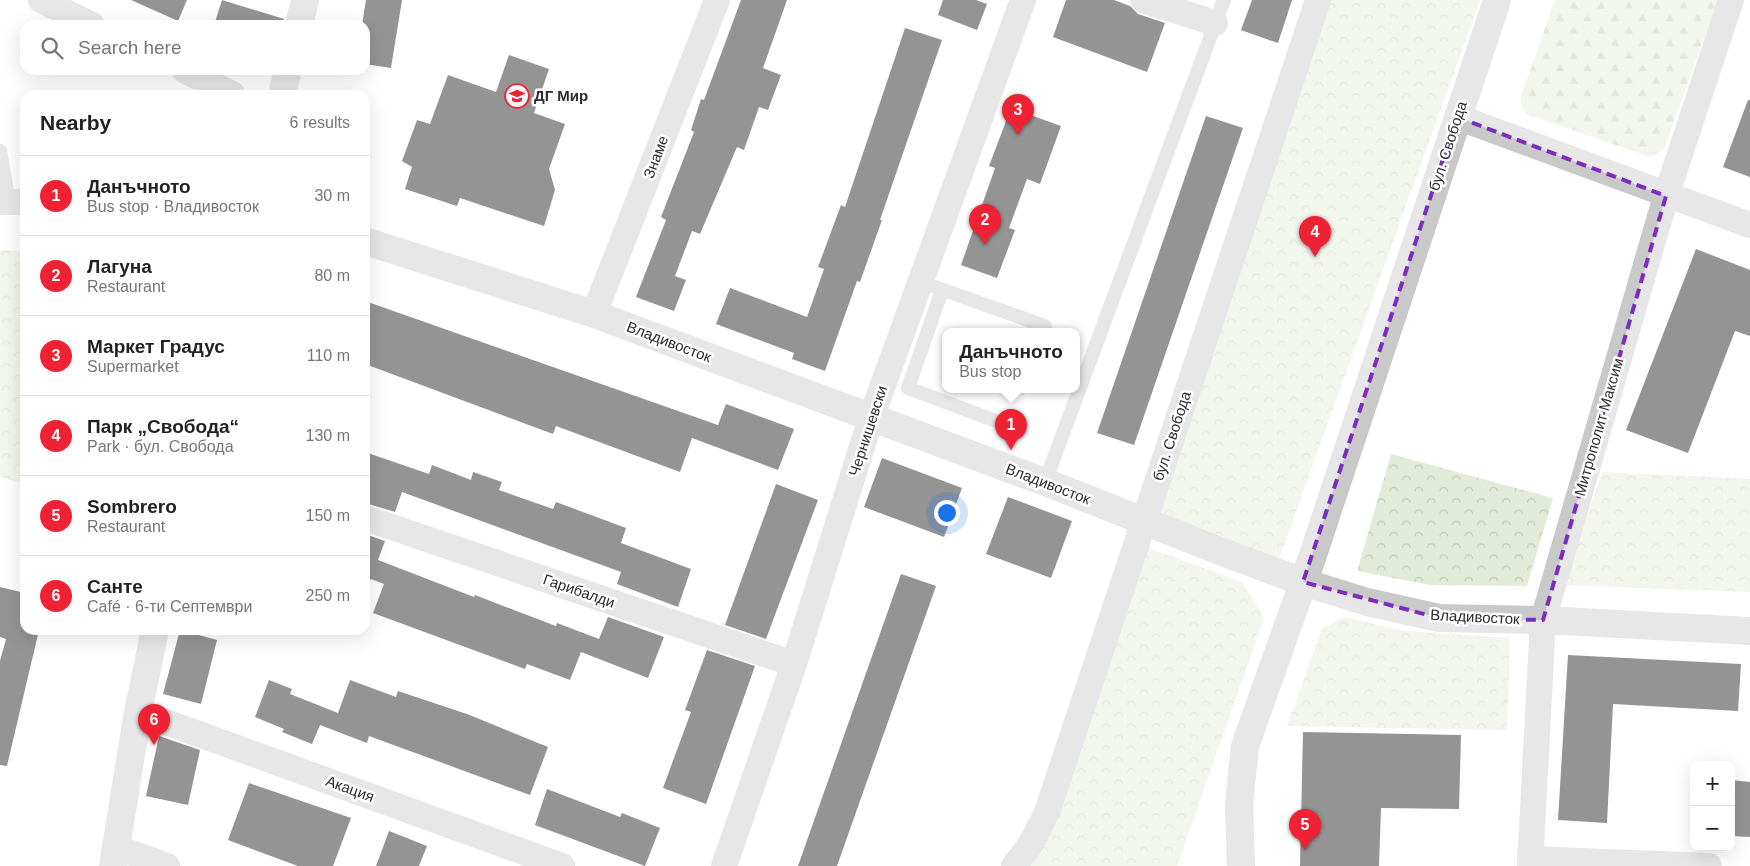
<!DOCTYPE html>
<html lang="en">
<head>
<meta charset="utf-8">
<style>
	:root { --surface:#fff; --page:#f2f2f2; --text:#222; --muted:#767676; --line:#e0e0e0; --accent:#ef2234 }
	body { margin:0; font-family:Arial,sans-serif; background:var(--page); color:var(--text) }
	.controls { position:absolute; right:15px; bottom:15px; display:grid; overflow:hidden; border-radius:10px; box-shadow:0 5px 20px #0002 }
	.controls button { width:45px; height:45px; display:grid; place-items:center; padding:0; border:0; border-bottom:1px solid var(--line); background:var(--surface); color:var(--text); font:25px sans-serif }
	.you { position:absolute; left:946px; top:512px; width:18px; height:18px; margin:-12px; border:4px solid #fff; border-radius:50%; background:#1a73e8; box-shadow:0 0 0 8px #1a73e833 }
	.badge { display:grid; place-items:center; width:32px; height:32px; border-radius:50%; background:var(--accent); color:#fff; font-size:16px; font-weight:700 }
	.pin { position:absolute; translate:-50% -41px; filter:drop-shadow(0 1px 2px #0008) }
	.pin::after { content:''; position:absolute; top:26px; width:18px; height:15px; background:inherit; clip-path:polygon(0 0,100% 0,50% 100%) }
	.popup { position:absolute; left:942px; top:328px; width:138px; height:65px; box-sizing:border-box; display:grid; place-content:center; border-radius:10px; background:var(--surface); filter:drop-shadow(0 1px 4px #0005); font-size:16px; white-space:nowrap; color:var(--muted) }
	.popup b { font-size:19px; color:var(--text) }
	.popup::after { content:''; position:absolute; left:50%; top:100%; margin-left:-10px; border:10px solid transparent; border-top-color:var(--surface) }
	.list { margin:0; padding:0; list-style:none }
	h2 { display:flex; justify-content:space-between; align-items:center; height:65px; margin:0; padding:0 20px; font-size:21px }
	h2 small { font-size:16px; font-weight:400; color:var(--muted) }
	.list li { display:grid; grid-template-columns:32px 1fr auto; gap:15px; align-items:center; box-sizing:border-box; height:80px; padding:0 20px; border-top:1px solid var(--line) }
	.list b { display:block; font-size:19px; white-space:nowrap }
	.list p { margin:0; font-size:16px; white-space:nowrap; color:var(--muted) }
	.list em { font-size:16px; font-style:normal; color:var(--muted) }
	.icon { flex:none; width:28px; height:28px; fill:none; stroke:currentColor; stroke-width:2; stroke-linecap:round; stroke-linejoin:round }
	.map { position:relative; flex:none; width:1750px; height:866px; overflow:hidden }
	.search { position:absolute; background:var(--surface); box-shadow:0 5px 20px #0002; left:20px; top:20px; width:350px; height:55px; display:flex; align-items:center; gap:12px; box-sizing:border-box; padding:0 18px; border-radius:15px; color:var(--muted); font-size:19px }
	.panel { position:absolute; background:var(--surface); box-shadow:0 5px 20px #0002; left:20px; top:90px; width:350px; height:545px; border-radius:15px }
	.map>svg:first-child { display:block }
	.forest { fill:url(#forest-firs) }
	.park { fill:url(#park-crowns) }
	.building { fill:#131313 }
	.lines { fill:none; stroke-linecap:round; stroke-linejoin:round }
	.service { stroke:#c9c9c9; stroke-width:14 }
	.minor { stroke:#c9c9c9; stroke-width:26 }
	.tertiary { stroke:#c9c9c9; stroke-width:28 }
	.marked { fill:none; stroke:#7b2cbf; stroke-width:4; stroke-dasharray:10 6; stroke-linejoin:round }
	.labels { text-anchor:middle; stroke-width:5; stroke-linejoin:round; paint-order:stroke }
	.poi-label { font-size:15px; font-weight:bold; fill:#2c2c2c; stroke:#fff; text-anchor:start }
	.street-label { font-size:15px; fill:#2c2c2c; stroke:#fff }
</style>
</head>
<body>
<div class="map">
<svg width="1750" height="866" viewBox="0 0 1750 866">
	<defs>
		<pattern id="forest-firs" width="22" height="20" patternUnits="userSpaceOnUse" patternTransform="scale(1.25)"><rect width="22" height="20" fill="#e2ebd8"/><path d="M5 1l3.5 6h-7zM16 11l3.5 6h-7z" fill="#c2caba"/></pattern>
		<pattern id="park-crowns" width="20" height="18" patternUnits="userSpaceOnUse" patternTransform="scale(1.25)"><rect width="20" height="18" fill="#e2ebd8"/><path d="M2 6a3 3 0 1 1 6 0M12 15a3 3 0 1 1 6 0" fill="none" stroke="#c2caba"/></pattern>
	</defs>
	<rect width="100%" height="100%" fill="#fff"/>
	<path class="forest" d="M1555,0H1718L1664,149L1650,157L1526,114L1520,99Z"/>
	<g class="park">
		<path d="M1331,0H1480L1279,559L1153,514Z"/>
		<path d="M0,250L25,251V484L0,477Z"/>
		<path d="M1391,454L1553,498L1527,586L1430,585L1357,571Z"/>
		<path d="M1602,472L1750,479V592L1564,585Z"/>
		<path d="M1146,547L1242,582L1264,618L1177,866H1000L1048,828Z"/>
		<path d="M1344,617L1403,631L1510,638L1507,730L1287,726L1322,629Z"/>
	</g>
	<g class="building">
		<path d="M131,0H187L178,21Z"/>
		<path d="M222,0L284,19V25H214Z"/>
		<path d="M366,0H402L391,68L365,64V25H362Z"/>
		<path d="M741,0H787L763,68L781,75L768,110L759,107L744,150L737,147L700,234L692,231L675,276L686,280L674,311L636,297L666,220L661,217L694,132L691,130L701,99L704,100Z"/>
		<path d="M943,0H976L987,4L977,30L938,15Z"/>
		<path d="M1066,0H1114L1130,6L1138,14L1165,23L1147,72L1053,37Z"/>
		<path d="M1252,0H1292L1278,43L1241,30Z"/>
		<path d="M905,28L942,40L880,220H882L860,282L857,281L825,371L792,359L794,353L716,324L730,288L807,317L824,269L818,267L841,205L845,207Z"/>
		<path d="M509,55L549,69L534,113L565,124L549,169L555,190L544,226L460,198L457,206L405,189L412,167L402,161L417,120L430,124L448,75L496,92Z"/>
		<path d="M1748,100H1750V177L1723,167Z"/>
		<path d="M1011,108L1061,126L1040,184L1027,179L1009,228L1015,230L997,278L961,265L995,168L989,166Z"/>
		<path d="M1206,116L1243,128L1134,445L1097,433Z"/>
		<path d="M1696,249L1750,270V336L1735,331L1688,453L1626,430Z"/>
		<path d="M365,301L718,425L726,404L794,429L778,470L692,438L680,472L556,426L553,434L365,364Z"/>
		<path d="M365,452L429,474L432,465L471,480L473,472L502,482L499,490L553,509L556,502L626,528L621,543L691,569L678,607L617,584L621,572L402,492L395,512L365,503Z"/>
		<path d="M882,458L962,488L944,537L864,507Z"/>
		<path d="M776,484L818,500L766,639L725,625Z"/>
		<path d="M1008,497L1072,521L1051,578L986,554Z"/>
		<path d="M365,534L385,541L378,560L474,597L475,595L556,626L557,623L599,639L608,617L664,637L648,678L581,652L570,680L527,664L525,669L373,613L384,584L371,579L365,588Z"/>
		<path d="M901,574L936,586L837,866H798Z"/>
		<path d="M0,587L25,593V630H39L7,766L0,765V661L6,639L0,637Z"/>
		<path d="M180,630L217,640L201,704L163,694Z"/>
		<path d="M707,650L755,666L706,804L663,788L691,712L685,710Z"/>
		<path d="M1568,655L1741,664L1738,711L1613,704L1607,823L1558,820Z"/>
		<path d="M269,680L292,689L290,694L338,713L350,680L396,697L398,691L467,714L548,747L530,795L369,736L367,743L320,725L312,744L282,732L284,729L255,717Z"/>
		<path d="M1303,732L1461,735L1459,809L1381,808L1379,866H1300Z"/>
		<path d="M159,736L200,750L188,805L146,796Z"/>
		<path d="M1731,780L1750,782V837L1731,836Z"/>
		<path d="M249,783L351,818L333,866H298L228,840Z"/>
		<path d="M547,789L620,817L622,813L660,828L645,866L535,825Z"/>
		<path d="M389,831L427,846L419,866H376Z"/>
	</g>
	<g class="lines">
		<g class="service">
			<path d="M0,151L9,202"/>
			<path d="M935,287L1045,326"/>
			<path d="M942,290L908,388L1015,428"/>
			<path d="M1045,482L1224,0"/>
		</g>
		<g class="minor">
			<path d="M41,0L92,25"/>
			<path d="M1143,0L1215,23"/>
			<path d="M184,70L232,94"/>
			<path d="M1457,117L1750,225"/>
			<path d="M0,202H25"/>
			<path d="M594,314L717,0"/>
			<path d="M365,518L794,664"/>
			<path d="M138,712L562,866"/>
			<path d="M115,847L167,866"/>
			<path d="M1530,859L1709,866"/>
			<path d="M724,866L794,664L871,418L1023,0"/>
			<path d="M1014,866L1029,847L1047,812L1318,0"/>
			<path d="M1530,866L1543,620L1666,196L1731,0"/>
		</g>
		<g class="tertiary">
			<path d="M299,25L305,0"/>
			<path d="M282,95L288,70"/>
			<path d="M365,241L594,314L1045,482L1230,555L1303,582L1367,602L1439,618L1543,620L1750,631"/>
			<path d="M113,866L138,712L155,630"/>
			<path d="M1241,866L1239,804L1245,746L1313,555L1497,0"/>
		</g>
	</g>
	<path d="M0 0H1750V866H0ZM1457,117L1666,196L1543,620L1439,618L1303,582Z" fill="#fff" fill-opacity=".55" fill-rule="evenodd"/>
	<path class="marked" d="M1457,117L1666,196L1543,620L1439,618L1303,582Z"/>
	<defs>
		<g id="school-ring" transform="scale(1.25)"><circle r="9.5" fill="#fff" stroke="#ef2234" stroke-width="1.5"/><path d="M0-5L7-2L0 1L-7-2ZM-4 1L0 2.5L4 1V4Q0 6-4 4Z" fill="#ef2234"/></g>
	</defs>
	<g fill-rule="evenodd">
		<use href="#school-ring" x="517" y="96"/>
	</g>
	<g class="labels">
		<g class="poi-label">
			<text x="534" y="101">ДГ Мир</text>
		</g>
		<g class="street-label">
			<text transform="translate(1448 146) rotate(-72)" y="5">бул. Свобода</text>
			<text transform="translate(656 157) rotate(-69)" y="5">Знаме</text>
			<text transform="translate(669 342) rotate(21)" y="5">Владивосток</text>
			<text transform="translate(1599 427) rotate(-74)" y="5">Митрополит Максим</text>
			<text transform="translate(868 431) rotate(-72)" y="5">Чернишевски</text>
			<text transform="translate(1172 436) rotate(-72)" y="5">бул. Свобода</text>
			<text transform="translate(1048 484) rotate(21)" y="5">Владивосток</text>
			<text transform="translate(579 591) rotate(19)" y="5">Гарибалди</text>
			<text transform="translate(1475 617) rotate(3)" y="5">Владивосток</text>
			<text transform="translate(350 789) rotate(20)" y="5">Акация</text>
		</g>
	</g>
</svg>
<div class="controls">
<button>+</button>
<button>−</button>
</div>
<div class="you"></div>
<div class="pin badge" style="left:1011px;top:450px">1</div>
<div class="popup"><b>Данъчното</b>Bus stop</div>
<div class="pin badge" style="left:985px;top:245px">2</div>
<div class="pin badge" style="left:1018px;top:135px">3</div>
<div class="pin badge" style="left:1315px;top:257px">4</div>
<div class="pin badge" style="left:1305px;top:850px">5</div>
<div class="pin badge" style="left:154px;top:745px">6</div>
<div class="search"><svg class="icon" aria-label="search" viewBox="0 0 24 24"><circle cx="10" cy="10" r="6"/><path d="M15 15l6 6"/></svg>Search here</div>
<section class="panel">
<h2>Nearby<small>6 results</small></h2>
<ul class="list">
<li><span class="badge">1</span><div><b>Данъчното</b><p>Bus stop · Владивосток</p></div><em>30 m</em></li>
<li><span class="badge">2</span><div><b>Лагуна</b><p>Restaurant</p></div><em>80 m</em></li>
<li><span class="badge">3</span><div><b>Маркет Градус</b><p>Supermarket</p></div><em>110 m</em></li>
<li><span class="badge">4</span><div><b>Парк „Свобода“</b><p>Park · бул. Свобода</p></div><em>130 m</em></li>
<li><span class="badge">5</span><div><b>Sombrero</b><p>Restaurant</p></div><em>150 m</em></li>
<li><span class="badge">6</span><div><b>Санте</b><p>Café · 6-ти Септември</p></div><em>250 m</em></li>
</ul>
</section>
</div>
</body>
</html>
